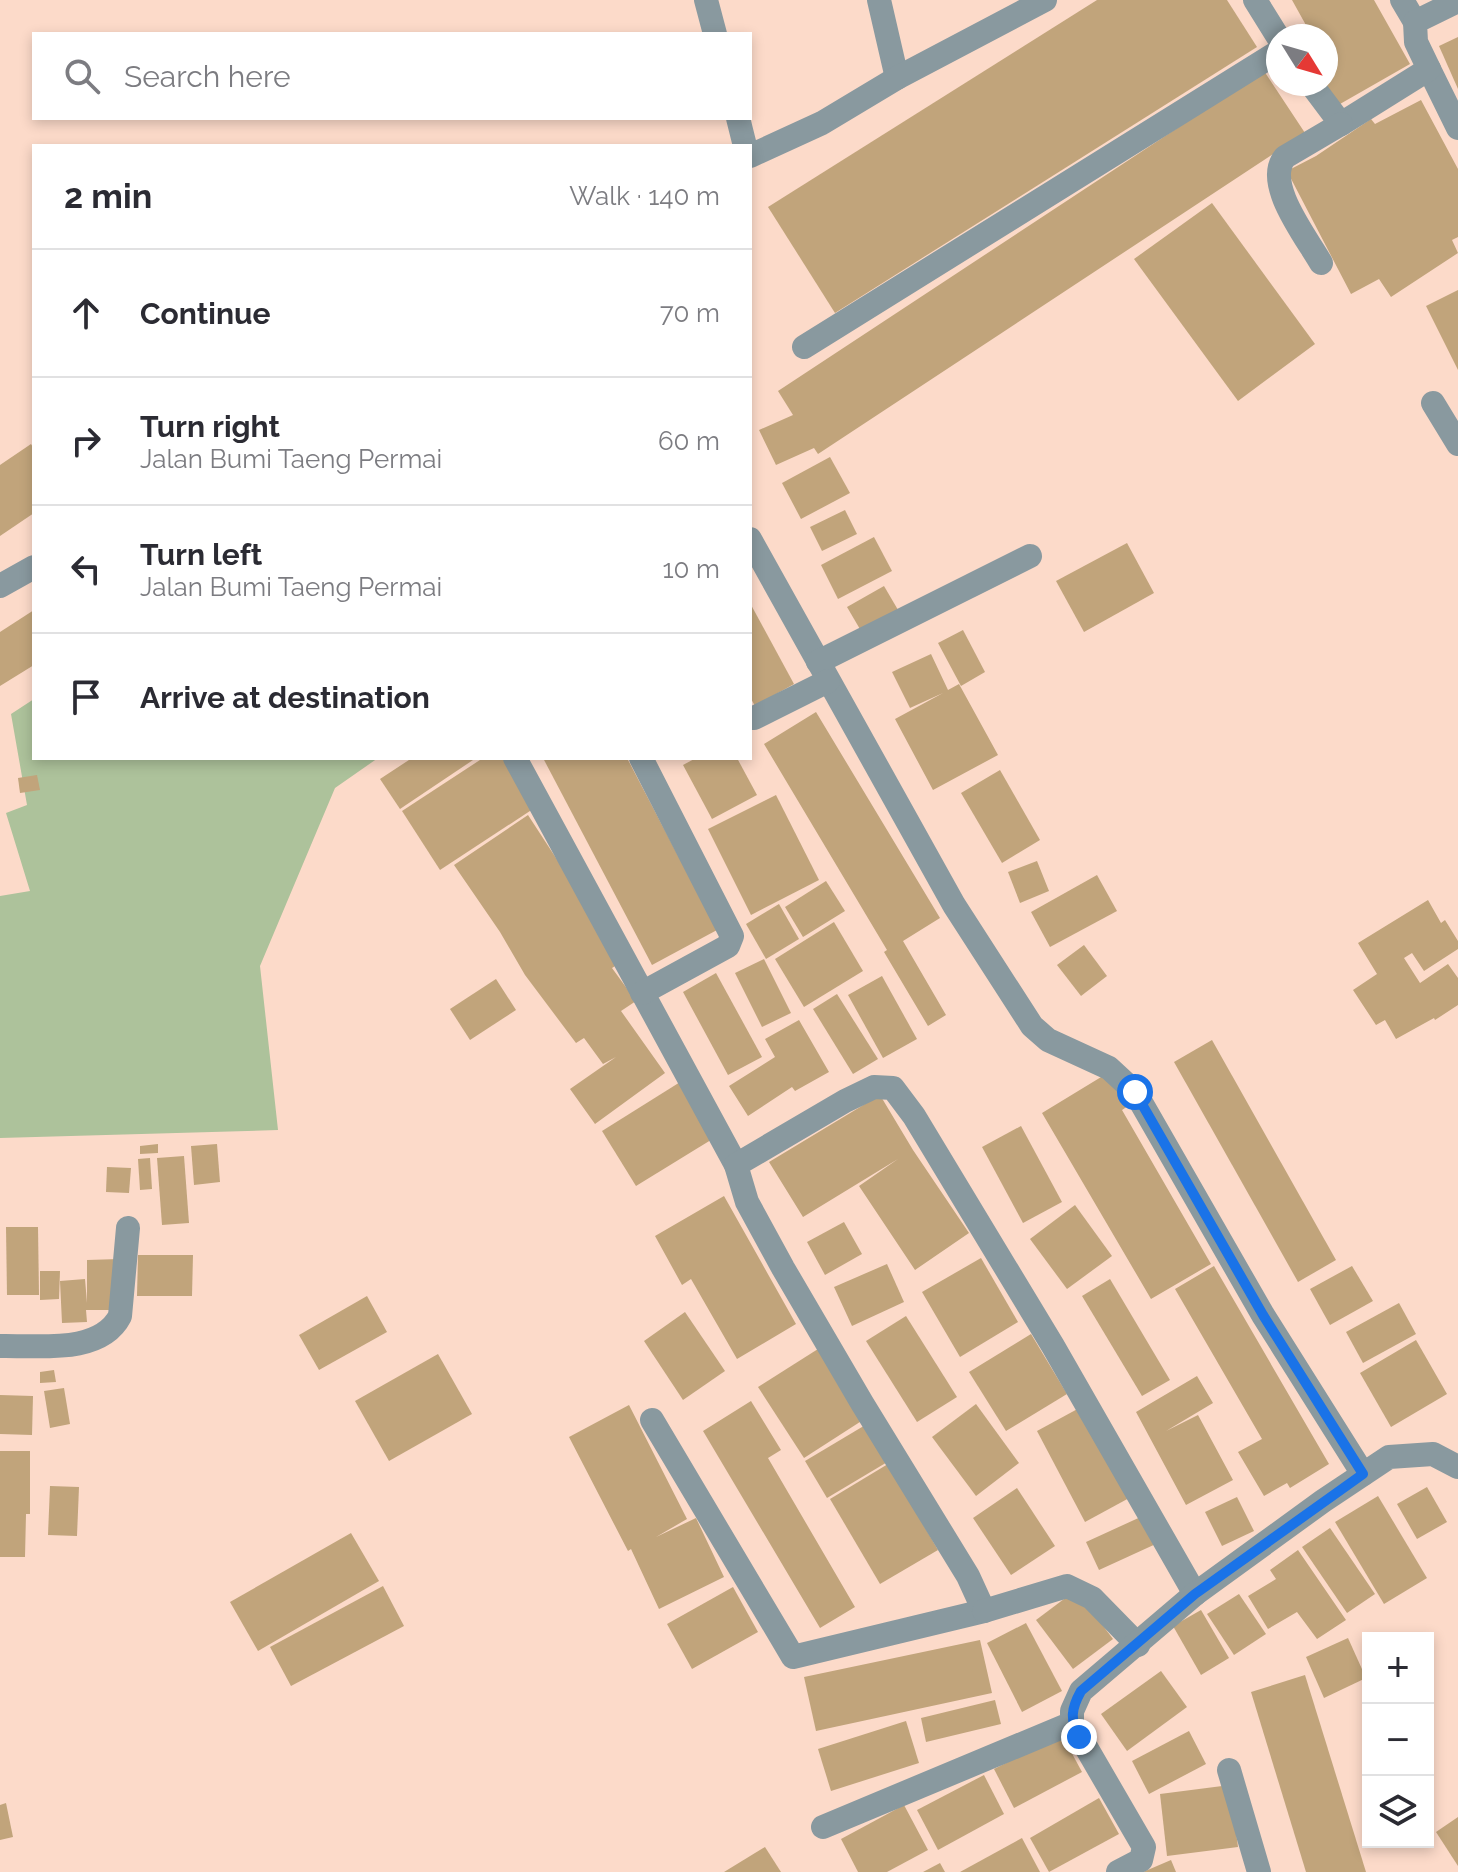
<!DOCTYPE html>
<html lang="en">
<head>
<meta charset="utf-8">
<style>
	:root { --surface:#fff; --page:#f2f2f3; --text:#2b2b33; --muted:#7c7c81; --line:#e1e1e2 }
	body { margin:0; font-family:Raleway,sans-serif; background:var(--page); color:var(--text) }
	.controls { position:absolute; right:24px; bottom:24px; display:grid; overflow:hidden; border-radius:0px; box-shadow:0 4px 12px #0003 }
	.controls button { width:72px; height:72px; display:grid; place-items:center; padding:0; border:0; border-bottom:2px solid var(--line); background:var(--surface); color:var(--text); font:40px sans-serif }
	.compass { position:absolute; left:1266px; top:24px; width:72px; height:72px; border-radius:50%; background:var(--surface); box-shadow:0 4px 12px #0003; rotate:127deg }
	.stop { position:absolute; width:24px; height:24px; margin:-18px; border:6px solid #1a73e8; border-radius:50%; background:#fff }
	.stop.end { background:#1a73e8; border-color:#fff; box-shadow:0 2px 8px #0008 }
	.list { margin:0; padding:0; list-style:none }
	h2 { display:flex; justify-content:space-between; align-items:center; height:104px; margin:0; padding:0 32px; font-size:34px }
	h2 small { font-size:26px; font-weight:400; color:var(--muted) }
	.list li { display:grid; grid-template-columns:52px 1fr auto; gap:24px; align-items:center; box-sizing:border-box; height:128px; padding:0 32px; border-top:2px solid var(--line) }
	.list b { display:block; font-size:30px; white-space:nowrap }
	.list p { margin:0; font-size:26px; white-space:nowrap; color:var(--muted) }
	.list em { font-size:26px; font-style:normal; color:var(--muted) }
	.icon { flex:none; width:44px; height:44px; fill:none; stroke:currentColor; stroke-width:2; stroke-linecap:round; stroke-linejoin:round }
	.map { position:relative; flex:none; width:1458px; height:1872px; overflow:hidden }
	.search { position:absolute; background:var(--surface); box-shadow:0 4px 12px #0003; left:32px; top:32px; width:720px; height:88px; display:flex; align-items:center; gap:20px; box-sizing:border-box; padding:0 28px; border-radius:0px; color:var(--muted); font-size:30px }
	.panel { position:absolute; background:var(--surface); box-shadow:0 4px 12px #0003; left:32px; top:144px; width:720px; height:616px; border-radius:0px }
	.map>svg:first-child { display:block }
	.green { fill:#adc29b }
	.building { fill:#c1a47b }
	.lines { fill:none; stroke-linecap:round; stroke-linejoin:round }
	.minor { stroke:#89999f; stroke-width:24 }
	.route { stroke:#1a73e8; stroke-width:10 }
</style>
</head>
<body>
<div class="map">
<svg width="1458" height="1872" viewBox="0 0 1458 1872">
	<rect width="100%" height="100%" fill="#fcdac9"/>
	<path class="green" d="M34,699V758H378L335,788L260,966L278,1130L0,1138V896L30,891L6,813L27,805L11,714Z"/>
	<g class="building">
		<path d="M1097,0H1227L1257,47L835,313L768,207Z"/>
		<path d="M1292,0H1374L1410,64L1333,108L1319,84H1326V36H1312Z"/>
		<path d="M1458,37V89L1439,46Z"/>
		<path d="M1264,71L1305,133L818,454L814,448L776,465L759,430L793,415L778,391Z"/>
		<path d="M1421,100L1458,169V237L1452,240L1458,253L1391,297L1379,279L1351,294L1287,171L1316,156L1371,119L1375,124Z"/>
		<path d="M1212,203L1315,344L1238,401L1134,259Z"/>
		<path d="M1458,290V370L1426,306Z"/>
		<path d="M31,444L34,449V513L0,536V465Z"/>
		<path d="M830,457L850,493L801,519L782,483Z"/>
		<path d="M845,510L857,534L822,551L810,527Z"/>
		<path d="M874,537L892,571L838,599L821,565Z"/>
		<path d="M1127,543L1154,593L1084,632L1056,581Z"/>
		<path d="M884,586L901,615L864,636L847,607Z"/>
		<path d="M750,603L794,684L755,706L750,697Z"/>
		<path d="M34,610V665L0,686V632Z"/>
		<path d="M963,630L985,672L961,686L938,643Z"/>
		<path d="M931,654L948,690L959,684L998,755L933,790L895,719L943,693L910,708L892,672Z"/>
		<path d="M816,712L940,918L903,941L946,1015L928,1026L884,952L887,950L764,744Z"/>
		<path d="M412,758H476L400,809L380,779Z"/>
		<path d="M483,758H504L536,807L440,870L402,811Z"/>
		<path d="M543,758H627L717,930L652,965Z"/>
		<path d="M696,758H737L757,795L712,819L683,765Z"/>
		<path d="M1000,770L1040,840L1002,863L961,793Z"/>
		<path d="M37,775L40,790L20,793L18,778Z"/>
		<path d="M776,795L819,880L751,915L708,829Z"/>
		<path d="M528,815L623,961L612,968L636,1001L621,1011L665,1073L595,1124L570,1089L616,1057L603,1064L584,1038L576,1043L525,975L500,932L454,865Z"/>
		<path d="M1037,861L1049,891L1020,903L1008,872Z"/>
		<path d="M1097,875L1117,911L1050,947L1031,912Z"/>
		<path d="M826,881L845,911L803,937L785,907Z"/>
		<path d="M1428,900L1441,923L1445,920L1458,941V949L1424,971L1412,953L1404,958L1420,983L1448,964L1458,978V1005L1435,1020L1434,1018L1396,1039L1385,1020L1376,1025L1353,990L1377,974L1358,943Z"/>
		<path d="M779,904L799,939L766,959L746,924Z"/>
		<path d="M834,922L863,971L804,1007L775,959Z"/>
		<path d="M1084,945L1107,976L1081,996L1057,965Z"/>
		<path d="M764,959L791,1013L762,1027L735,973Z"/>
		<path d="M716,973L762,1057L728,1075L683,992Z"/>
		<path d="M882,976L917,1039L883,1058L848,995Z"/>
		<path d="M496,979L516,1010L470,1040L450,1009Z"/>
		<path d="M837,994L878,1059L853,1074L813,1009Z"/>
		<path d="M799,1020L829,1072L795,1091L792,1087L748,1116L729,1086L775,1057L765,1039Z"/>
		<path d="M1212,1040L1336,1260L1298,1282L1174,1062Z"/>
		<path d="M1111,1071L1131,1104L1122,1110L1211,1264L1151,1299L1042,1113Z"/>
		<path d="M685,1079L719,1135L636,1186L602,1131Z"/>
		<path d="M880,1095L913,1150L969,1233L915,1270L859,1186L898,1159L803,1217L769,1162Z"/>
		<path d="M1021,1126L1062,1202L1023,1223L982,1147Z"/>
		<path d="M158,1144V1153L140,1154V1146Z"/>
		<path d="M217,1144L220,1182L194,1185L191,1146Z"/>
		<path d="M184,1156L189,1223L162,1225L157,1158Z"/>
		<path d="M150,1158L152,1189L140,1190L138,1159Z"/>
		<path d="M107,1167L131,1168L129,1193L106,1192Z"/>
		<path d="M724,1196L796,1324L737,1359L691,1279L682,1285L655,1236Z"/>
		<path d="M1075,1205L1112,1256L1067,1289L1030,1239Z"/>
		<path d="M844,1222L862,1254L825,1275L807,1242Z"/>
		<path d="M6,1227H38L39,1295H7Z"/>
		<path d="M138,1255H193L192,1296H137Z"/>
		<path d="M981,1258L1018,1322L960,1357L922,1292Z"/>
		<path d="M119,1259V1310H86L87,1322L62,1323L60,1281L85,1279L87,1303V1260Z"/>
		<path d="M887,1264L904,1302L852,1326L834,1287Z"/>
		<path d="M1214,1266L1329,1464L1290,1488L1287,1483L1264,1496L1238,1452L1262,1439L1175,1289Z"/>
		<path d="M1352,1266L1373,1301L1330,1325L1310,1289Z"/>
		<path d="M40,1271H60L59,1299L40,1300Z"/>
		<path d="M1110,1279L1170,1380L1142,1396L1082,1296Z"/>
		<path d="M367,1296L387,1332L319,1370L299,1335Z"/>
		<path d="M1399,1303L1416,1334L1363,1363L1346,1332Z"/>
		<path d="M685,1312L725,1371L683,1400L644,1341Z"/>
		<path d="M906,1316L957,1397L917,1422L866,1341Z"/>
		<path d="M1031,1334L1067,1394L1006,1431L969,1372Z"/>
		<path d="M1416,1340L1447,1394L1391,1427L1360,1373Z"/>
		<path d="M818,1349L863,1420L804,1458L758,1387Z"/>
		<path d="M438,1354L472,1414L389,1461L355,1401Z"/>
		<path d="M54,1370L56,1382L40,1383V1372Z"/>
		<path d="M1197,1376L1213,1403L1166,1431L1198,1415L1233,1480L1186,1505L1136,1412Z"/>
		<path d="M64,1388L70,1424L50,1428L44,1391Z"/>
		<path d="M0,1395L33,1396L32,1435L0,1434Z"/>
		<path d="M751,1401L781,1450L768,1458L855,1607L820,1628L703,1431Z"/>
		<path d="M976,1404L1019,1463L976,1496L932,1437Z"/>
		<path d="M629,1405L687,1519L656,1537L696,1518L724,1577L659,1609L631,1549L628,1551L569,1437Z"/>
		<path d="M1083,1406L1131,1497L1085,1522L1037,1431Z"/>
		<path d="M867,1424L889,1461L827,1498L805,1461Z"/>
		<path d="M0,1451H30V1514H26L25,1557H0Z"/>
		<path d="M888,1464L938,1550L880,1584L830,1499Z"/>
		<path d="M50,1486L79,1487L77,1536L48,1535Z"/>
		<path d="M1427,1487L1447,1522L1417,1539L1397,1504Z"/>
		<path d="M1017,1488L1055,1546L1011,1575L973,1518Z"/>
		<path d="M1378,1496L1427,1578L1384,1604L1335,1522Z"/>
		<path d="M1237,1497L1254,1531L1222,1546L1205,1512Z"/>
		<path d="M1145,1515L1158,1543L1099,1570L1086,1542Z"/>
		<path d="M1330,1528L1375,1594L1347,1613L1302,1547Z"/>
		<path d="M351,1533L379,1581L258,1651L230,1602Z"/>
		<path d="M1298,1550L1346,1620L1317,1639L1297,1612L1268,1629L1248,1596L1276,1579L1270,1570Z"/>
		<path d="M383,1586L404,1626L291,1686L270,1647Z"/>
		<path d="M733,1587L758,1632L692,1669L667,1624Z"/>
		<path d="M1076,1590L1113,1639L1073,1669L1036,1620Z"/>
		<path d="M1239,1594L1266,1634L1234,1655L1207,1614Z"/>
		<path d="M1201,1610L1229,1658L1201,1675L1173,1626Z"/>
		<path d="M1026,1623L1062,1691L1022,1712L987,1643Z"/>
		<path d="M1348,1638L1366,1678L1324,1698L1306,1657Z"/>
		<path d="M980,1640L992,1693L816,1731L804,1677Z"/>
		<path d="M1161,1671L1187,1707L1127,1751L1101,1714Z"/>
		<path d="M1305,1675L1366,1872H1306L1251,1692Z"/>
		<path d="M995,1700L1001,1724L926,1742L921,1718Z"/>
		<path d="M906,1721L919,1763L831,1791L818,1749Z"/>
		<path d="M1189,1731L1206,1764L1149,1794L1132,1761Z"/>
		<path d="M1062,1735L1082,1772L1014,1808L994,1769Z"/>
		<path d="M984,1775L1004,1814L938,1850L917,1810Z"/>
		<path d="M1230,1785L1238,1847L1167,1856L1160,1794Z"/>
		<path d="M1099,1798L1119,1834L1049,1872L1030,1838Z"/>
		<path d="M6,1803L13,1837L0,1840V1805Z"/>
		<path d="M904,1805L928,1850L887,1872H858L841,1839Z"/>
		<path d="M1458,1817V1866L1436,1832Z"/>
		<path d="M1022,1838L1040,1872H960Z"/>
		<path d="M765,1847L781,1872H724Z"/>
		<path d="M1171,1860L1176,1872H1143Z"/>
		<path d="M940,1863L945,1872H923Z"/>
	</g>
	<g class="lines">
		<g class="minor">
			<path d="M706,0L715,34"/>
			<path d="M879,0L897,78"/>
			<path d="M1255,0L1278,37"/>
			<path d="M1402,0L1415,22"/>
			<path d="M1429,69L1458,128"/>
			<path d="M1311,84L1341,124L1429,69L1416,42L1415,22L1458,1"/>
			<path d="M738,118L745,146"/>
			<path d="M750,156L822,123L897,78L1045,0"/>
			<path d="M1321,263C1307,238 1263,183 1285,157L1341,124"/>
			<path d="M804,347L1278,52"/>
			<path d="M1433,403L1458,444"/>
			<path d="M750,539L954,905L1032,1026L1048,1040L1109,1068L1135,1092L1263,1315L1363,1474"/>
			<path d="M0,586L34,567"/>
			<path d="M818,662L1030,556"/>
			<path d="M754,718L828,681"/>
			<path d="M515,758L736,1165"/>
			<path d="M641,758L732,936L728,946L642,993"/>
			<path d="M0,1346C37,1345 100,1355 120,1316L128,1228"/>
			<path d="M652,1420L793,1657L984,1611L968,1576L862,1403L783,1268L747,1202L736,1165L845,1101L874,1087L893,1088L914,1116L1053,1346L1195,1594"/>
			<path d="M984,1611L1067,1586L1092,1598L1138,1645"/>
			<path d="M1229,1770L1259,1872"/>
			<path d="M823,1827L1072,1723"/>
			<path d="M1118,1872L1141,1860L1144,1847L1072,1723V1711L1081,1691L1195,1594L1323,1501L1389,1457L1433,1454L1458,1467"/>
		</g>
	</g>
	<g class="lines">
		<path class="route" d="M1079,1737C1070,1719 1071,1709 1081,1691L1195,1594L1363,1474L1263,1315L1135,1092"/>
	</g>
</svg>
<div class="controls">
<button>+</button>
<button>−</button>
<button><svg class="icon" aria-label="layers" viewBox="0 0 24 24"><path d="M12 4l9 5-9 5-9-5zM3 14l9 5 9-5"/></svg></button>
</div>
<svg class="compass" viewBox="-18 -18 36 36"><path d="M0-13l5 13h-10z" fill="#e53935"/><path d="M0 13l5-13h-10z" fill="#7c7c81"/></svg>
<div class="stop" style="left:1135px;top:1092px"></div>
<div class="stop end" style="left:1079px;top:1737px"></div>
<div class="search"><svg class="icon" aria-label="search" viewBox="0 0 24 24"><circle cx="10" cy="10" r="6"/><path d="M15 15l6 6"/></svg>Search here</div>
<section class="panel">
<h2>2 min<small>Walk · 140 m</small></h2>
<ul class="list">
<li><svg class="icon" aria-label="ahead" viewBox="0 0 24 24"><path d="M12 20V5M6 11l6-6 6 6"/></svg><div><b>Continue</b></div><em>70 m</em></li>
<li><svg class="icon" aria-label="right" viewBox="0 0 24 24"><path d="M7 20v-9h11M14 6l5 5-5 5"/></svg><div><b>Turn right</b><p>Jalan Bumi Taeng Permai</p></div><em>60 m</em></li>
<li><svg class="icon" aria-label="left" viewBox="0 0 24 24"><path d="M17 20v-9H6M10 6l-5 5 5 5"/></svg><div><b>Turn left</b><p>Jalan Bumi Taeng Permai</p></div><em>10 m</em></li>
<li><svg class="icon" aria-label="arrive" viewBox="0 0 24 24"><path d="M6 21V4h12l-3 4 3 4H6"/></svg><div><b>Arrive at destination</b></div></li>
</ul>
</section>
</div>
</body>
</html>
